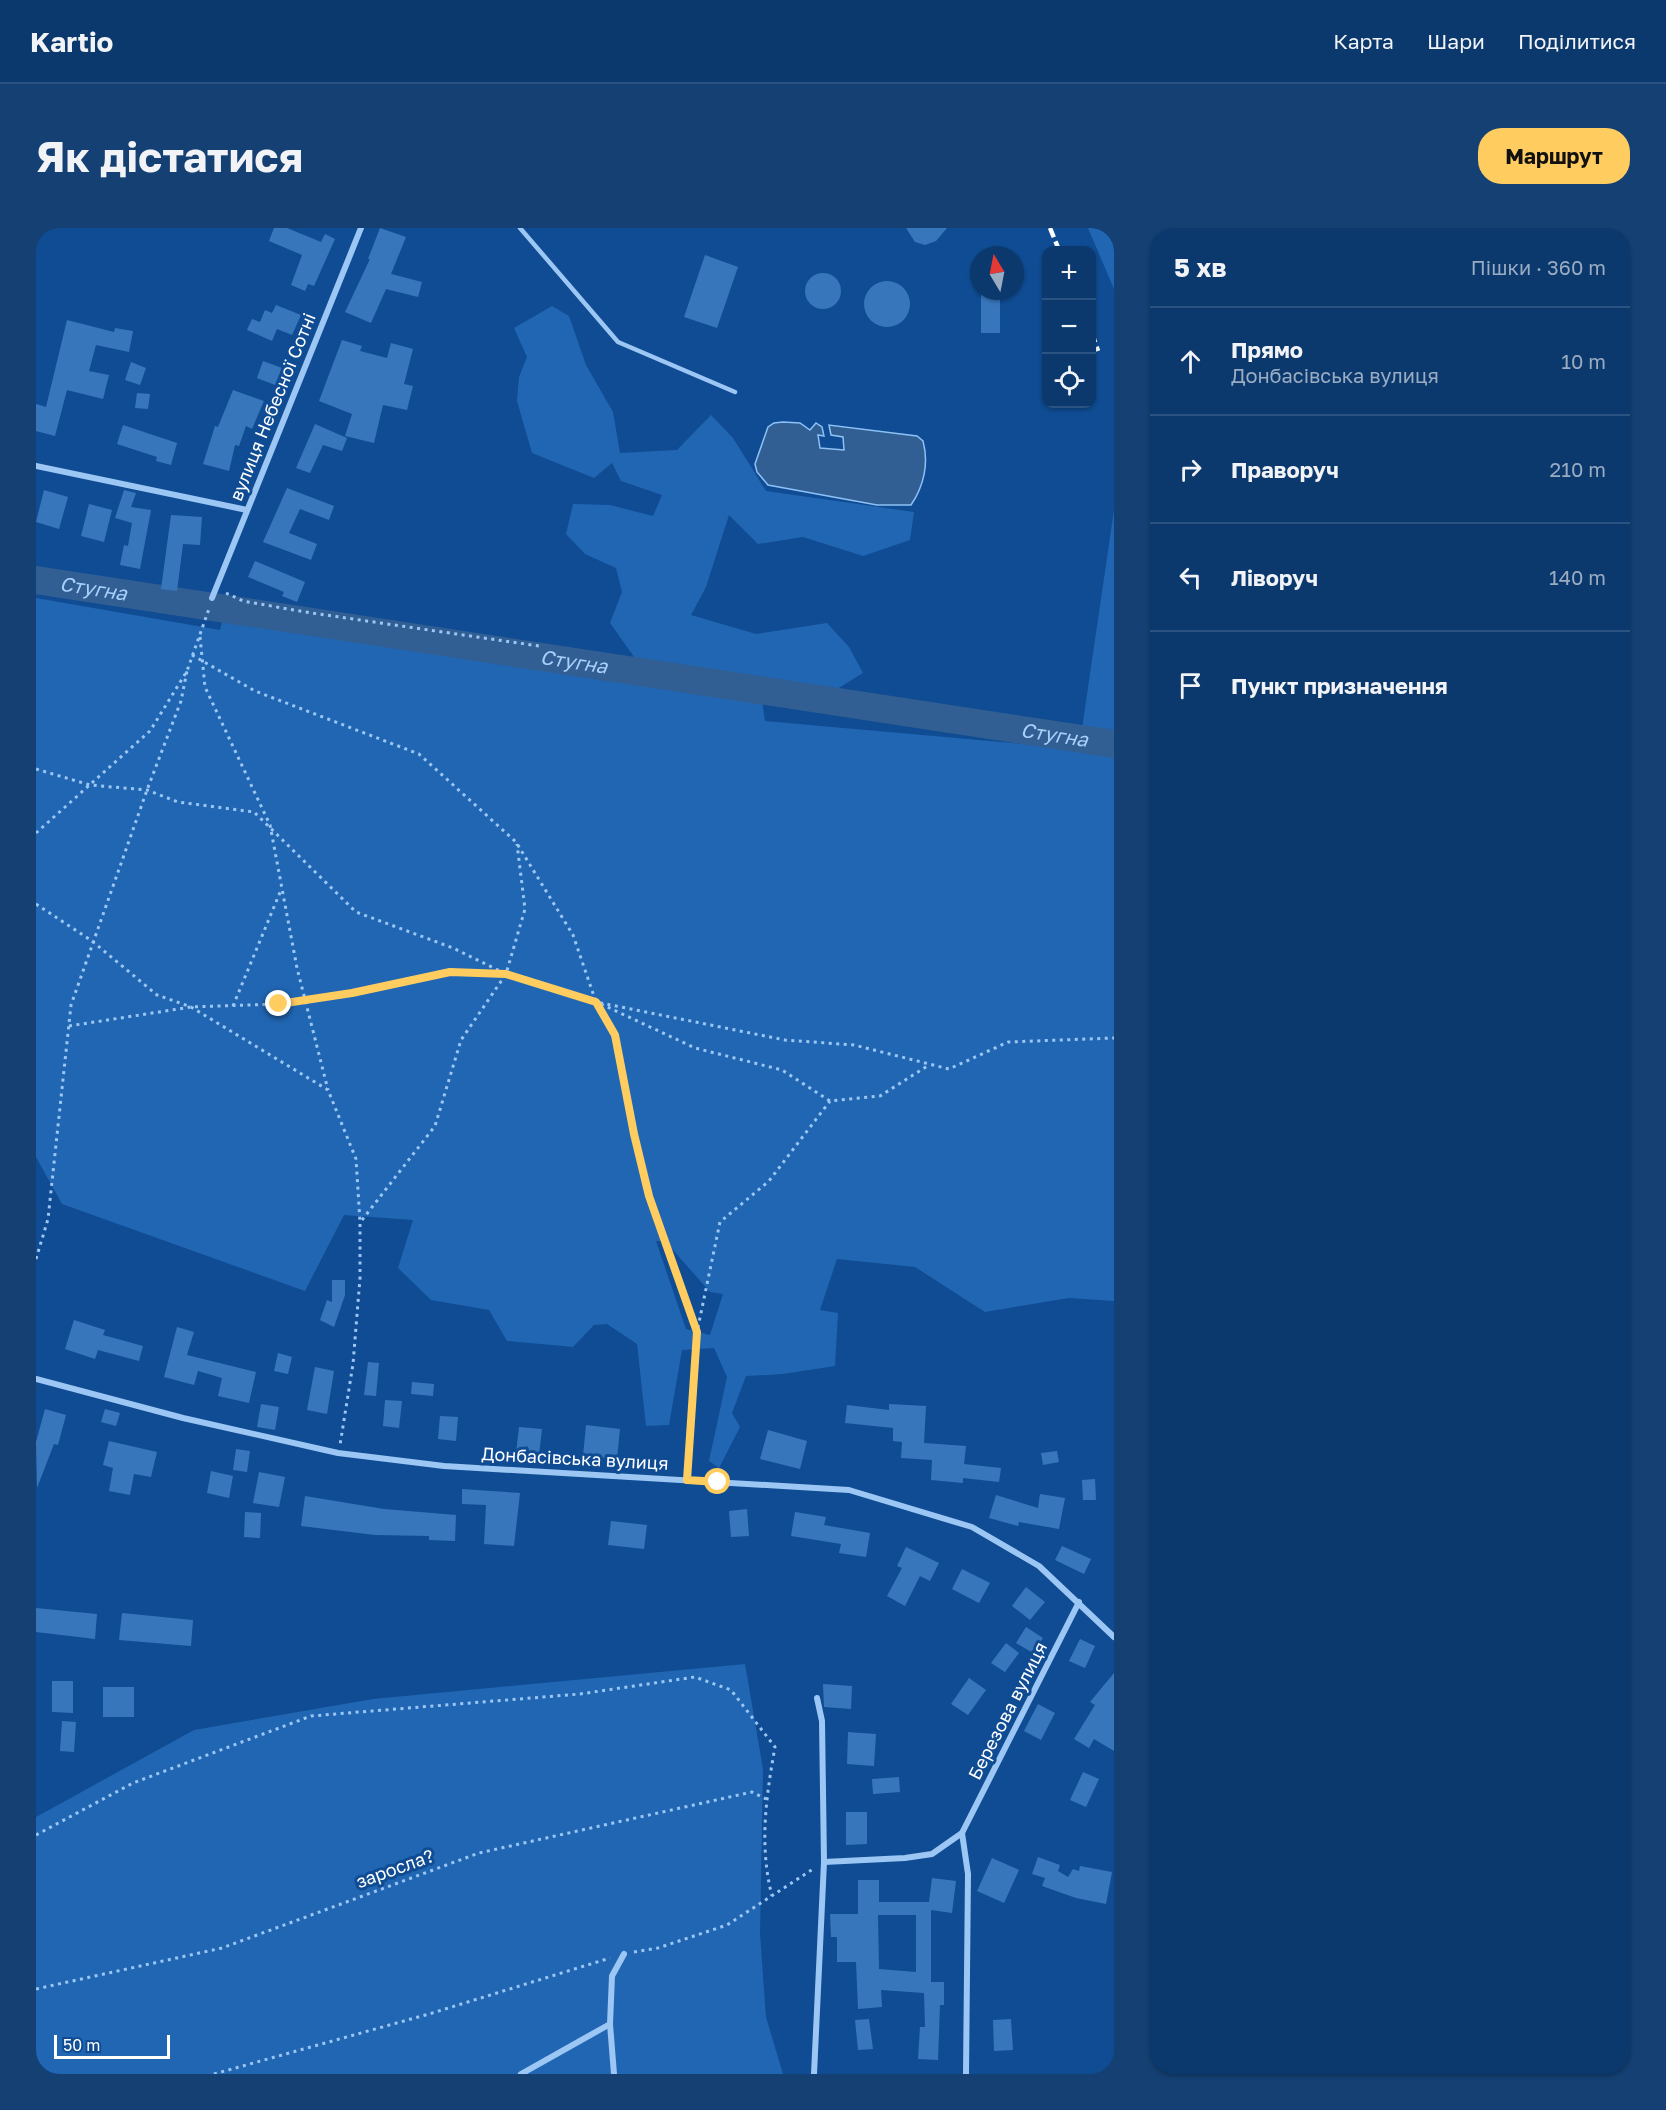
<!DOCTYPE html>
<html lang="uk">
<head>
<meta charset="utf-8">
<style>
	:root { --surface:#0b396e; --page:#144073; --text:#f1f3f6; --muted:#9aacc2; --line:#2b5381; --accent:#ffcd5f }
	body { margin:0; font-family:"Golos Text",sans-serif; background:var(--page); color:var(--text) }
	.controls { position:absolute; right:18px; top:18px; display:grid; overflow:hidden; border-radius:12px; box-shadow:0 2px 4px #0004 }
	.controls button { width:54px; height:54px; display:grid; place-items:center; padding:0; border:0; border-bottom:2px solid var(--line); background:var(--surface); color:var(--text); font:30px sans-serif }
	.compass { position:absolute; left:934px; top:18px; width:54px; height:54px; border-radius:50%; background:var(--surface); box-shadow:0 2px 4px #0004; rotate:350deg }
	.scale { position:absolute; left:18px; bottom:15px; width:116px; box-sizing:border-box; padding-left:6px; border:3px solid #fff; border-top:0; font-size:16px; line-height:21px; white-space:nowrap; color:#fff; -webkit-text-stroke:4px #0f4c93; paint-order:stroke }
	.stop { position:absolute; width:18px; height:18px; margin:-14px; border:4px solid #ffcd5f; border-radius:50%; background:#fff }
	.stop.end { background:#ffcd5f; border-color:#fff; box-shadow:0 2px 6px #0008 }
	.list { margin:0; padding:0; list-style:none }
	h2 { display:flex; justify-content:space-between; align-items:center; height:78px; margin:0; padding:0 24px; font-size:26px }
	h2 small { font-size:20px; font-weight:400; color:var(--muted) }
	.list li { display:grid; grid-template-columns:39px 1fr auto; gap:18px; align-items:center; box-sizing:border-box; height:108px; padding:0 24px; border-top:2px solid var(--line) }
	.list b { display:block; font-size:22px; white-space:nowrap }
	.list p { margin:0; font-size:20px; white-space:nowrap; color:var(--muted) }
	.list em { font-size:20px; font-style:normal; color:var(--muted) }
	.icon { flex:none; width:33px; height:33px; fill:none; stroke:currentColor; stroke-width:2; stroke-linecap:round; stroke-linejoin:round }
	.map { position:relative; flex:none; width:1078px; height:1846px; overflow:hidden; border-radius:24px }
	header { display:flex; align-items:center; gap:36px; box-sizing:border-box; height:84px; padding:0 30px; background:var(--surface); border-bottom:2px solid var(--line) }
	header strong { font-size:28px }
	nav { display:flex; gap:33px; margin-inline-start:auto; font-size:21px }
	.intro { display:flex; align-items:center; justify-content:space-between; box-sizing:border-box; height:144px; padding:0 36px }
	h1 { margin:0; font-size:42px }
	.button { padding:15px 27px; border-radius:24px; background:var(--accent); color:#111; font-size:21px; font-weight:700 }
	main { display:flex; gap:36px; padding:0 36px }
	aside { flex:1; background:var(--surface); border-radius:24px; box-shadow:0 2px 4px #0004 }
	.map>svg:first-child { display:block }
	.green { fill:#2166b3; fill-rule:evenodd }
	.water { fill:#325f93; stroke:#8dc1f7; stroke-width:1.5 }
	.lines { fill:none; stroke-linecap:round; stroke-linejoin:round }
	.river { stroke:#325f93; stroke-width:28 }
	.building { fill:#3876bc; fill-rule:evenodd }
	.path { stroke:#9cc6f4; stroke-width:3; stroke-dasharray:3 4.5; stroke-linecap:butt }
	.service { stroke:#9cc6f4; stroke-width:4.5 }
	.minor { stroke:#9cc6f4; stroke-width:6 }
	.rail { stroke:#fff; stroke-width:4.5; stroke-dasharray:10 4.5; stroke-linecap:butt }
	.route { stroke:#ffcd5f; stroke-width:8 }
	.labels { text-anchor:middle; stroke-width:6; stroke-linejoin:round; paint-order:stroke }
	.street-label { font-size:18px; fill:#fff; stroke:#0f4c93 }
	.water-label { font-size:20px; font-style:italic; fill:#a8d0fb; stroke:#0f4c93 }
</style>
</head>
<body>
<header>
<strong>Kartio</strong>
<nav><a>Карта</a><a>Шари</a><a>Поділитися</a></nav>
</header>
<div class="intro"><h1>Як дістатися</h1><a class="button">Маршрут</a></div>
<main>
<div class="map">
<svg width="1078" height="1846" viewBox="0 0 1078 1846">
	<rect width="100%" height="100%" fill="#0f4c93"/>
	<g class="green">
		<path d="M1052,0H1078V61Z"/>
		<path d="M516,78L533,88L550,137L577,184L584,225L641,222L675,187L697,210L730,263L878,284L874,312L827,328L767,309L722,316L693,287L670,359L655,387L720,406L791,395L813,419L827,445L796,464L601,433L574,395L586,364L580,340L549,326L530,306L537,276L574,277L617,288L626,267L585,253L576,235L558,250L496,225L481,173L483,149L491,129L478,100Z"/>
		<path d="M1078,282V1073L1033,1070L949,1084L879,1039L801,1031L784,1082L802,1085L799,1138L747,1146L710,1148L696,1185L704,1199L683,1240L673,1233L691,1149L678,1120L646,1122L633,1197L610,1198L601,1116L571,1096L558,1097L537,1119L471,1113L453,1082L395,1072L362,1040L377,992L308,987L269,1063L26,976L0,929V370L184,402L188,387L387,424L726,473L729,493L1043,521ZM620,1013H629L674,1064L687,1066L674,1107L650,1101Z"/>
		<path d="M709,1436L727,1541L724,1706L730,1789L747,1846H0V1589L158,1502L337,1471Z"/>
	</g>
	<path class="water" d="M747,194L764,195L774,202L780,195L786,199L788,208L782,207L784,220L808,222L807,209L795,207L793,197L881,208L887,213C893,235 888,258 875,277H841L732,257L721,244L719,236L732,199L738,195Z"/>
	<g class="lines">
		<path class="river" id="s1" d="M0,352L1078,516"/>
	</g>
	<g class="building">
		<path d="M238,0H251L285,14L289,6L299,11L278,58L272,56L269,63L255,57L266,27L233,13Z"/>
		<path d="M344,0L370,9L355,46L386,54L382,69L350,61L335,95L309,84L334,31H332Z"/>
		<path d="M870,0H911L900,13L889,17L879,14Z"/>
		<path d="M669,27L702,39L681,100L648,89Z"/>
		<circle cx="787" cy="63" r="18"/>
		<circle cx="851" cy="76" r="23"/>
		<rect x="945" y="63" width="19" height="42"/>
		<path d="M240,77L265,87L256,107L241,101L236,113L211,102L216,91L224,94L229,82L236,85Z"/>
		<path d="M31,92L78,104L79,100L97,103L93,124L60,117L53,143L73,147L67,171L31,162L19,208L0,203V176L10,179Z"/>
		<path d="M306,112L326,118L324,123L351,130L355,115L377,121L368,156L377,158L371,182L347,177L338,215L309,208L316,186L283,173Z"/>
		<path d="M227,133L246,140L239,157L221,150Z"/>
		<path d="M95,134L110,140L104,157L89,152Z"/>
		<path d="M197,162L228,173L216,201L210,198L203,218L199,217L193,243L167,236L179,198L182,199Z"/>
		<path d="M101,165L114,166L112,181L99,180Z"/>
		<path d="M279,196L311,210L306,223L287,217L274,245L260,240Z"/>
		<path d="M87,197L141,215L135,237L120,233L121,229L81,216Z"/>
		<path d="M251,260L298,278L293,292L264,281L253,305L281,316L275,332L227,314Z"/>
		<path d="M8,262L32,269L23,301L0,294Z"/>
		<path d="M88,262L100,265L95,279L115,282L104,341L84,337L88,317L92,318L96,295L79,290Z"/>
		<path d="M53,276L76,282L68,314L45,308Z"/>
		<path d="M135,287L166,289L164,317L147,316L141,363L125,361Z"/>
		<path d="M219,333L269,354L261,374L246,368L248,364L212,349Z"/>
		<path d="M296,1052H309V1067L298,1099L284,1092L291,1072L296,1074Z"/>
		<path d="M38,1092L69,1102L67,1107L107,1118L103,1133L62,1122L59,1131L29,1121Z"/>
		<path d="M141,1099L158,1104L151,1127L220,1144L213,1175L182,1168L186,1150L162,1143L158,1157L128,1149Z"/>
		<path d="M242,1125L256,1129L252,1146L238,1143Z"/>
		<path d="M332,1134L343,1135L340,1168L328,1167Z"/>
		<path d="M279,1139L298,1143L291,1186L271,1182Z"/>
		<path d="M376,1154L398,1156L397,1168L375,1166Z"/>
		<path d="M349,1172L366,1173L363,1200L347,1198Z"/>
		<path d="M225,1176L243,1179L239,1202L221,1199Z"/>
		<path d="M853,1176L890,1178L888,1215L930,1218L928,1236L965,1240L963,1254L927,1250V1255L895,1252L896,1232L865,1230L866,1214L857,1213V1200L809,1195L811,1177L853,1182Z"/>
		<path d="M9,1181L30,1187L22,1217L18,1216L1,1260L0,1214Z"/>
		<path d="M69,1181L84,1185L80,1198L65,1194Z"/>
		<path d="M404,1188L422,1189L420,1213L402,1211Z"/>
		<path d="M550,1197L584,1201L581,1231L547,1228Z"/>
		<path d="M483,1199L506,1201L503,1227L480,1225Z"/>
		<path d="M732,1202L771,1213L764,1241L724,1231Z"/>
		<path d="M73,1213L121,1224L115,1249L98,1246L94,1267L73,1263L77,1240L67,1237Z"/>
		<path d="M200,1221L214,1223L211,1244L197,1242Z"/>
		<path d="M1021,1223L1023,1234L1007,1237L1005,1225Z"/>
		<path d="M175,1243L197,1248L193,1270L171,1265Z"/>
		<path d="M223,1244L249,1249L243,1279L217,1275Z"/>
		<path d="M1059,1251L1060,1272H1047L1046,1252Z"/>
		<path d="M426,1261L484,1265L478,1318L448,1316L450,1277L426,1276Z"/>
		<path d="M1004,1266L1029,1270L1023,1301L983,1294L982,1298L953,1290L960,1267L1002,1280Z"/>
		<path d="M269,1268L348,1281L420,1287L419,1313L393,1312V1308L339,1307L265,1298Z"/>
		<path d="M711,1281L713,1308L695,1309L693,1283Z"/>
		<path d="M209,1284L225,1285L224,1310L208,1309Z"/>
		<path d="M759,1284L790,1289L788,1297L834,1305L830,1329L803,1325L805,1316L755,1308Z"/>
		<path d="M575,1293L611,1297L608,1321L572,1317Z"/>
		<path d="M1026,1318L1055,1331L1048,1346L1019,1332Z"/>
		<path d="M870,1319L903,1335L894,1353L884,1348L869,1378L851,1368L866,1340L861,1338Z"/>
		<path d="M926,1341L954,1355L943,1375L916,1361Z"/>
		<path d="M990,1359L1009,1374L994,1392L976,1378Z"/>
		<path d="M0,1380L61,1386L59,1411L0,1404Z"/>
		<path d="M86,1385L157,1392L155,1418L83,1412Z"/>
		<path d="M990,1399L1007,1410L997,1425L980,1415Z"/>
		<path d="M1044,1411L1059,1418L1049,1440L1033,1433Z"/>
		<path d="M970,1415L983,1425L969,1444L955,1435Z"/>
		<path d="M1078,1445V1523L1058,1511L1053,1520L1038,1511L1059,1477L1054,1474Z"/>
		<path d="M933,1450L950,1462L932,1487L915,1476Z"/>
		<path d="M16,1453H37V1485L16,1484Z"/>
		<path d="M787,1456L816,1458L815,1481L788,1479Z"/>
		<rect x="67" y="1459" width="31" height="30"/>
		<path d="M1002,1476L1019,1485L1005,1512L988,1503Z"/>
		<path d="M26,1493L40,1494L38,1524L24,1523Z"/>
		<path d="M812,1504L840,1506L838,1538L811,1536Z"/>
		<path d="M1047,1544L1063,1551L1050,1579L1034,1572Z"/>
		<path d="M863,1549L864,1564L837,1566L836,1551Z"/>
		<path d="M810,1584H831V1616L810,1617Z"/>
		<path d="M1002,1629L1024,1637L1022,1643L1032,1649L1037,1641L1043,1643L1044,1638L1076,1644L1070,1676L1040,1670L1006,1658L1009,1650L996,1646Z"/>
		<path d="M956,1630L983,1642L968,1675L941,1663Z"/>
		<path d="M896,1650L920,1653L916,1685L895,1682V1754H908V1777H904L902,1832L882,1831L884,1799H889L888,1765L845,1762L846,1779L822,1781L820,1734H801V1709H795L794,1686H822V1652H843V1674H893ZM842,1687H880V1744L843,1741Z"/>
		<path d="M833,1791L837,1821L822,1822L819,1792Z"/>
		<path d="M975,1791L977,1822L958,1823L957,1792Z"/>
	</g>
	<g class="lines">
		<g class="path">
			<path d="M190,365L207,373L269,384L503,418"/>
			<path d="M164,409L169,459L234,597L261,740L292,862"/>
			<path d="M156,427L219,463L383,526L480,614L537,707L560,774L579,807L598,906L613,968L661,1104"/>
			<path d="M0,541L54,557L111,562L142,574L218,584L320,684L417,720L468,745"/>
			<path d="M0,605L114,503L151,443L174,378"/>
			<path d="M0,676L56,713L121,767L155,779L292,862L320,931L324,994V1050L317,1136L304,1217"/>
			<path d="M565,776L659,820L746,842L794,873L844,868L893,837"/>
			<path d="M197,778L245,662"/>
			<path d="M33,798L155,779L243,776L316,765L414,744L470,746L560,774L749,812L818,817L913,841L972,814L1078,810"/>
			<path d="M326,992L399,898L425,812L470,746L489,681L481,616"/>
			<path d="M0,1031L12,991L35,777L111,562L145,473L151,443"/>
			<path d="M652,1242L661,1104L684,994L733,953L794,873"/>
			<path d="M0,1607L97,1555L275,1488L544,1466L659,1449L695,1462L739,1519C730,1569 723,1618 736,1668"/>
			<path d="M598,1724L622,1720L691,1697L777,1641"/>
			<path d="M0,1761L186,1720L443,1625L716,1564L730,1571"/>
			<path d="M178,1846L393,1786L574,1730"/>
		</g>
		<path class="service" d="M484,0L582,114L699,164"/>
		<g class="minor">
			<path d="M0,238L211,282"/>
			<path d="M176,370L325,0"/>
			<path d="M0,1151L147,1190L302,1225L408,1238L813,1262L936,1299L1003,1338L1078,1409"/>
			<path d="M788,1634L869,1630L896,1626L926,1605"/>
			<path d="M574,1796L578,1846"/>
			<path d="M485,1846L574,1796L576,1748L588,1726"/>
			<path d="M778,1846L788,1634L786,1493L781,1470"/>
			<path d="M930,1846L932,1646L926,1605L1043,1374"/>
		</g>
		<g class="rail">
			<path d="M1014,0L1023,22"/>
			<path d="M1056,105L1062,123"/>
		</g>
	</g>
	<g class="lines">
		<path class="route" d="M243,776L316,765L414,744L470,746L560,774L579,807L598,906L613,968L661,1104L651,1252L682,1254"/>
	</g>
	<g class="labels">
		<g class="street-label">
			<text transform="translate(237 179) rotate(-68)" y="6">вулиця Небесної Сотні</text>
			<text transform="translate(539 1231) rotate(3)" y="6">Донбасівська вулиця</text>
			<text transform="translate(972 1483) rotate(-63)" y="6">Березова вулиця</text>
			<text transform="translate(359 1641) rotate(-20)" y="6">заросла?</text>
		</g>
		<g class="water-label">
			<text dy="7" stroke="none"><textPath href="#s1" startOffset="58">Стугна</textPath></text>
			<text dy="7" stroke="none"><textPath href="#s1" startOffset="544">Стугна</textPath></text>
			<text dy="7" stroke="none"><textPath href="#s1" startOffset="1030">Стугна</textPath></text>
		</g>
	</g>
</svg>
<div class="controls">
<button>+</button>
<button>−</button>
<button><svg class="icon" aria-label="locate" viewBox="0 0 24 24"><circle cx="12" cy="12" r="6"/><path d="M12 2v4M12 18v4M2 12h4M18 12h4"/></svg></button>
</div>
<svg class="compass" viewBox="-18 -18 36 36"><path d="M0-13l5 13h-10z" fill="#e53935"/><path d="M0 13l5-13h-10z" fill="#9aacc2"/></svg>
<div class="scale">50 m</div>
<div class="stop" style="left:682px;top:1254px"></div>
<div class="stop end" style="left:243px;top:776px"></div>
</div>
<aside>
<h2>5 хв<small>Пішки · 360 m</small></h2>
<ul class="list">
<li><svg class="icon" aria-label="ahead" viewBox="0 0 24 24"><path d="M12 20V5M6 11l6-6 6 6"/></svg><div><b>Прямо</b><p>Донбасівська вулиця</p></div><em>10 m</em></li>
<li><svg class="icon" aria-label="right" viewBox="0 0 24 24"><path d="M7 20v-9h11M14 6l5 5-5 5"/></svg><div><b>Праворуч</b></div><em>210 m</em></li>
<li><svg class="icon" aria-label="left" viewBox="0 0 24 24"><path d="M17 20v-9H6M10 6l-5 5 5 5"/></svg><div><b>Ліворуч</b></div><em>140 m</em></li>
<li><svg class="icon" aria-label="arrive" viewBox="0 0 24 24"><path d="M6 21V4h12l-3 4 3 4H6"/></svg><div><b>Пункт призначення</b></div></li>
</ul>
</aside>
</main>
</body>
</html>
